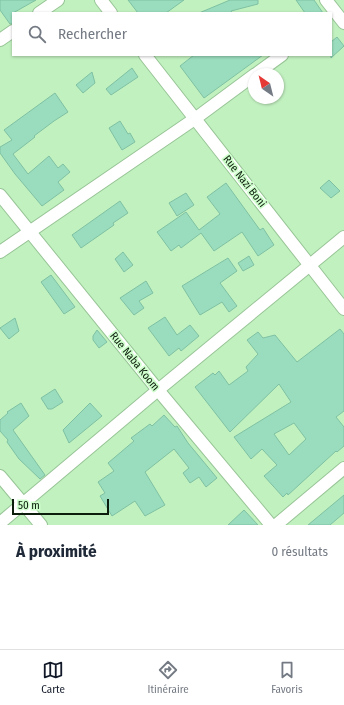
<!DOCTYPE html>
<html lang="fr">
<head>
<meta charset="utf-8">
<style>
	:root { --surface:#fff; --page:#f6f6f7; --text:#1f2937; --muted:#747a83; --line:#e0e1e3; --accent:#111827 }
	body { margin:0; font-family:"Fira Sans Condensed",sans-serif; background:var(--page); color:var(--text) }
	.compass { position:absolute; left:248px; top:68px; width:36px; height:36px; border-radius:50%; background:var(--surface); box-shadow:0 1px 3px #0004; rotate:325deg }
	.scale { position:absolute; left:12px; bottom:10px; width:97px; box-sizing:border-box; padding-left:4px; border:2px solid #0c1d0c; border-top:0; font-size:11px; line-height:14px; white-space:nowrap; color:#0c1d0c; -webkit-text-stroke:3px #cfffcd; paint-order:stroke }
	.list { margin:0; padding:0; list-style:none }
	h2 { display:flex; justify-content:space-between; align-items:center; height:52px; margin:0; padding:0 16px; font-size:17px }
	h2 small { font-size:13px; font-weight:400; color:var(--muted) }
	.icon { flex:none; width:22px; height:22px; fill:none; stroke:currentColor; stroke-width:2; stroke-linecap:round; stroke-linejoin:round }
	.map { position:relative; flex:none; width:344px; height:525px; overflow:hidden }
	.search { position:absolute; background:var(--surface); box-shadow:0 1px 3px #0004; left:12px; right:12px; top:12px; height:44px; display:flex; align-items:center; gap:10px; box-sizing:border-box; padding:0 14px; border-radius:0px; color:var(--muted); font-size:15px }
	.sheet { height:124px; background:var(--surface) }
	nav { display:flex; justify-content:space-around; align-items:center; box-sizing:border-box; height:56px; border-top:1px solid var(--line); background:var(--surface); font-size:11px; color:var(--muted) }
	nav a { display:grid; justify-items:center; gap:2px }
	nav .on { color:var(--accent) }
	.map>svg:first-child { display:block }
	.building { fill:#9addbe; stroke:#7ec1a2; fill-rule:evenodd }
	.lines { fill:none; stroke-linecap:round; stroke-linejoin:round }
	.minor-casing { stroke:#98c596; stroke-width:14 }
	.minor { stroke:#fff; stroke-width:12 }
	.labels { text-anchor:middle; stroke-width:3.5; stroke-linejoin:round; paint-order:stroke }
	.street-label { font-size:11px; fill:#0c1d0c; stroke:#cfffcd }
</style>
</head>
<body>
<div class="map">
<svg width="344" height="525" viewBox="0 0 344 525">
	<rect width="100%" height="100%" fill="#c2f1c0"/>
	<g class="building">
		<path d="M0,0H36L13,13V24H10L0,10Z"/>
		<path d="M128,0H184L166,13H138Z"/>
		<path d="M230,0H258V4L231,11L232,13H199Z"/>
		<path d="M296,0H314L323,13H305Z"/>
		<path d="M337,37L344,46L331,58V42Z"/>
		<path d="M194,55H263L204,98L180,66Z"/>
		<path d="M132,68L138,77L111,95L106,89Z"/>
		<path d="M92,72L95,83L83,93L76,85Z"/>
		<path d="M55,93L68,112L54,121L34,136L35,137L13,154L28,174L49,156L58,168L63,164L70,172L58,182L64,190L42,206L15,174L0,153V147L12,140L4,130Z"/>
		<path d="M120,121L128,134L130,133L135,142L122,150L109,128Z"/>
		<path d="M329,180L340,191L331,198L320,188Z"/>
		<path d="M226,183L260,230L263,228L274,245L258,256L242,232L214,251L201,233L181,248L179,245L171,251L157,232L186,212L199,230L220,214L207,197Z"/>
		<path d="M186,193L194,205L177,216L169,203Z"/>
		<path d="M120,201L128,213L113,223L114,225L81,248L72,235Z"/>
		<path d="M123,252L133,265L124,272L115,259Z"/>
		<path d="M249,256L254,265L243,271L238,263Z"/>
		<path d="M228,258L237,271L220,283L237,306L229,312L222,302L200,315L182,286Z"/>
		<path d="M51,275L75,307L64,314L41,282Z"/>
		<path d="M146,281L153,293L139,301L144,308L134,315L120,298Z"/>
		<path d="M165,317L177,335L190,325L199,336L181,351L179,348L169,356L148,328Z"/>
		<path d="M15,318L19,331L9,339L0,328Z"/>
		<path d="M340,329L344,334V411L336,417L344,427V446L337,452L336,451L288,495L287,493L283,497L264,476L277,465L262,449L251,459L234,437L291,402L279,384L230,432L195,387L213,373L215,375L219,371L229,385L248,371L246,367L258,354L247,340L258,332L263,338L275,335L297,362ZM294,423L306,439L289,455L274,434Z"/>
		<path d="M97,330L107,342L99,348L93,340V336Z"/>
		<path d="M55,389L63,402L52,409H48L41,398Z"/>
		<path d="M21,403L29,416L13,430L45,475L40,479L19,459L7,442L8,440L0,431V420L8,413L7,412Z"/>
		<path d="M90,403L102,416L69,443L63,430Z"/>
		<path d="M164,415L175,427L177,426L188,443L217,478L206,487L199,477L190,483L183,473L189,468L174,449L145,472L165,505L145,516L135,501L112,516L100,496L105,493L98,482L114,471L108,463L134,441L131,438L150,424L152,426Z"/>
		<path d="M344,495V513L330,525H308Z"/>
		<path d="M244,510L258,525H228Z"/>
	</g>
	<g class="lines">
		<g class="minor-casing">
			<g id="minor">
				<path d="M101,0L111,13"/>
				<path d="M326,0L344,23"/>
				<path d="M39,13L58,0"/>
				<path d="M0,40L13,31"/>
				<path d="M145,55L344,309"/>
				<path d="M256,74L282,55"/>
				<path d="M0,195L158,390L271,525"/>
				<path d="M0,252L196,118L254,75"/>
				<path d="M0,476L41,525"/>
				<path d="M0,523L158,390L344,237"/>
				<path d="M276,525L344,468"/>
			</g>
		</g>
		<use href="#minor" class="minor"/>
	</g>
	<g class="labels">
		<g class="street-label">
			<text transform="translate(245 181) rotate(52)" y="4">Rue Nazi Boni</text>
			<text transform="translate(135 361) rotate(51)" y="4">Rue Naba Koom</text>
		</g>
	</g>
</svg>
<svg class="compass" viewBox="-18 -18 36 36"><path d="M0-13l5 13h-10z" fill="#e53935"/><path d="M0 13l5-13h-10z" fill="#747a83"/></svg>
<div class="scale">50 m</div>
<div class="search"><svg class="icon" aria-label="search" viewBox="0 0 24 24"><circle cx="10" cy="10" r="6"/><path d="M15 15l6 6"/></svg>Rechercher</div>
</div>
<section class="sheet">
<h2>À proximité<small>0 résultats</small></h2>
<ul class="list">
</ul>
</section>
<nav>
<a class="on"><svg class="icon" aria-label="map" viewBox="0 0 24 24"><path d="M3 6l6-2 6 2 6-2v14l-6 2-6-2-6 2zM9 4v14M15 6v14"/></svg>Carte</a>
<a><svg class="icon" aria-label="directions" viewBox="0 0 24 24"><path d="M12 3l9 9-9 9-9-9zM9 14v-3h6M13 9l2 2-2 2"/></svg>Itinéraire</a>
<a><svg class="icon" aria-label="saved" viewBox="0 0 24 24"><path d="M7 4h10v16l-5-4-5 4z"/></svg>Favoris</a>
</nav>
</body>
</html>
